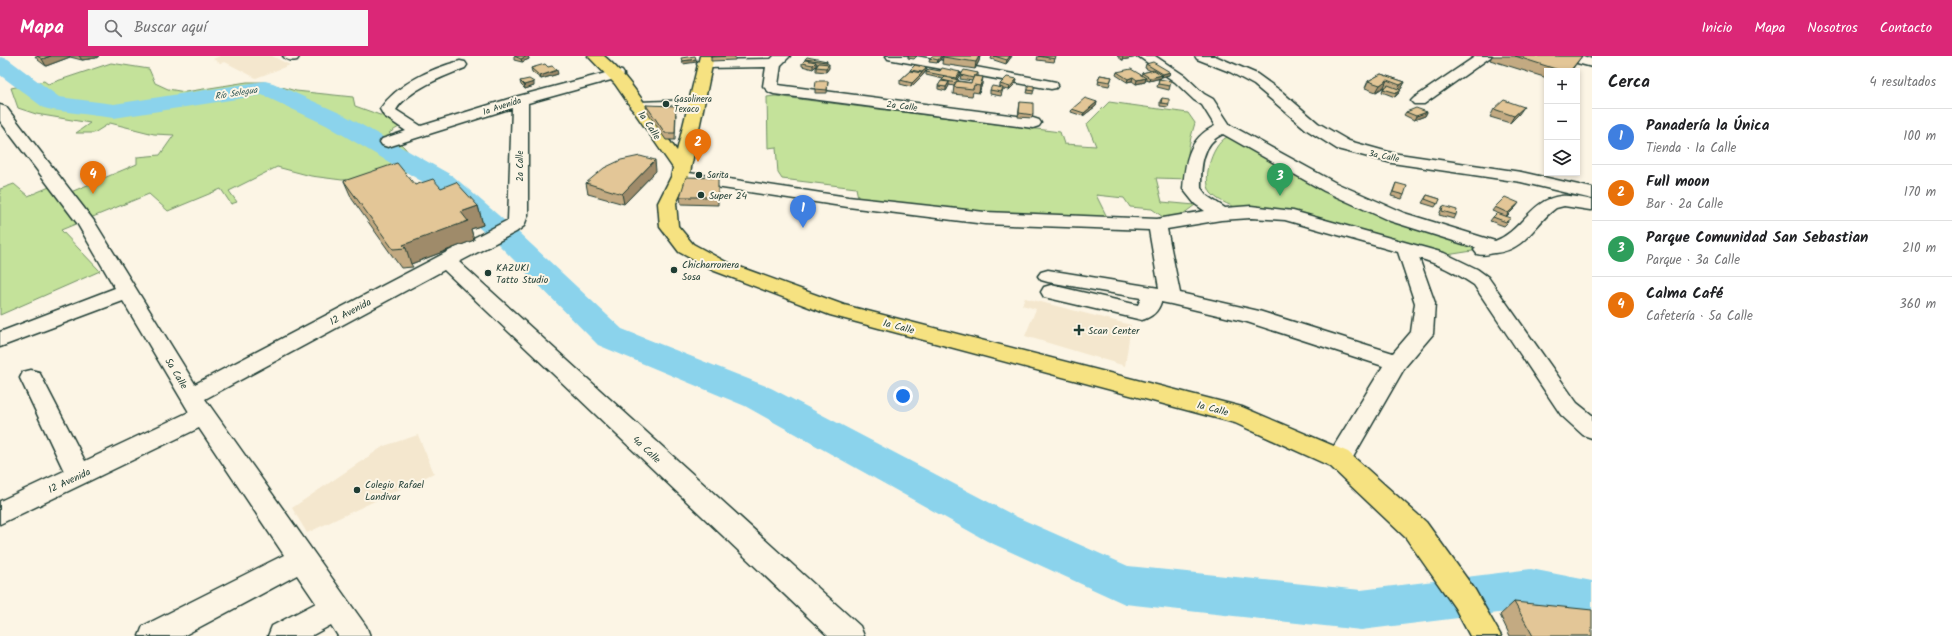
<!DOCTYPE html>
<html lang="es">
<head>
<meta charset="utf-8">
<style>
	:root { --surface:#fff; --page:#f6f6f6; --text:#202124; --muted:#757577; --line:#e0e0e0; --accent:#db2777 }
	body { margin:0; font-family:Kalam,sans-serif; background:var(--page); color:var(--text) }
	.controls { position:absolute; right:12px; top:12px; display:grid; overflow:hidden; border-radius:0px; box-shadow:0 2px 6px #0003 }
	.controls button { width:36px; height:36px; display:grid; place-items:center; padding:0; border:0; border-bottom:1px solid var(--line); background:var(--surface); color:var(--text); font:20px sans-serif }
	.you { position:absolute; left:903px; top:340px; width:14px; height:14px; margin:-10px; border:3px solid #fff; border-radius:50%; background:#1a73e8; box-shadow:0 0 0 6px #1a73e833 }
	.badge { display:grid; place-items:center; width:26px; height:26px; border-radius:50%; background:var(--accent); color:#fff; font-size:13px; font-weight:700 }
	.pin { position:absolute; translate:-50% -33px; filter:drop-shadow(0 1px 2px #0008) }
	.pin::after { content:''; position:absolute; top:21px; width:14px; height:12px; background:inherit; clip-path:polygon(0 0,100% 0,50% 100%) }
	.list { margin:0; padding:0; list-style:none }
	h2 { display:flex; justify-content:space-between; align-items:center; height:52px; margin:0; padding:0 16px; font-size:17px }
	h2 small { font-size:13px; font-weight:400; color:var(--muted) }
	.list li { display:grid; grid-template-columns:26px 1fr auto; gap:12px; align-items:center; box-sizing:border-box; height:56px; padding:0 16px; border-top:1px solid var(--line) }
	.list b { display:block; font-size:15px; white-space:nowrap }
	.list p { margin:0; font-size:13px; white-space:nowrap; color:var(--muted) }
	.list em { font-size:13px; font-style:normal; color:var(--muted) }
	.icon { flex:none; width:22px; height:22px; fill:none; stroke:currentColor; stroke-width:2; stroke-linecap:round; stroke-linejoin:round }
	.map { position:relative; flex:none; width:1592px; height:580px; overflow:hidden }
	header { display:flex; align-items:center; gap:24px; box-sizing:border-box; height:56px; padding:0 20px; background:var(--accent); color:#fff }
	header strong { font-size:19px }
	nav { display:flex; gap:22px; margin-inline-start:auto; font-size:14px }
	.search { width:280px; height:36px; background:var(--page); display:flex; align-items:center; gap:10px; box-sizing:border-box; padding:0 14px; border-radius:0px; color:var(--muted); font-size:15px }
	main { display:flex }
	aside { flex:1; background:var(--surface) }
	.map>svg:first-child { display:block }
	.built { fill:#f4e7ce }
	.green { fill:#c4e29a; stroke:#729067 }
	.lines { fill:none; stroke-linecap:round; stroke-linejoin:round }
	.river { fill:#8bd3ec; fill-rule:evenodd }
	.minor-casing { stroke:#1f3d34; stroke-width:3 }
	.major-casing { stroke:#1f3d34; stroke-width:3 }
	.minor { fill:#fcf5e5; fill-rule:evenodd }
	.major { fill:#f6e281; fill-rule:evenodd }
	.wall { fill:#c3aa82; stroke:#1f3d34 }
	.shaded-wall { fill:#9f8b6a; stroke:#1f3d34 }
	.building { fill:#e3c697; stroke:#1f3d34 }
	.poi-dot { fill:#1f3d34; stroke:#fcf5e5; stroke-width:1.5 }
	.labels { text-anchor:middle; stroke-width:4; stroke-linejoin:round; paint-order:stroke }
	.far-water-label { font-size:9px; font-style:italic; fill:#355b59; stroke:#fcf5e5 }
	.far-poi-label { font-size:9px; fill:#1f3d34; stroke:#fcf5e5; text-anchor:start }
	.far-street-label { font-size:9px; fill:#1f3d34; stroke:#fcf5e5 }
	.street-label { font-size:10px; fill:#1f3d34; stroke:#fcf5e5 }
	.poi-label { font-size:10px; fill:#1f3d34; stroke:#fcf5e5; text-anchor:start }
</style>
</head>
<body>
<header>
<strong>Mapa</strong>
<div class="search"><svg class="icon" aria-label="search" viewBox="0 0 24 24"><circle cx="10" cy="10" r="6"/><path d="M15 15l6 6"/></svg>Buscar aquí</div>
<nav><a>Inicio</a><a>Mapa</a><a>Nosotros</a><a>Contacto</a></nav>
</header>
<main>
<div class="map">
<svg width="1592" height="580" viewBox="0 0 1592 580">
	<rect width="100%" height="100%" fill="#fcf5e5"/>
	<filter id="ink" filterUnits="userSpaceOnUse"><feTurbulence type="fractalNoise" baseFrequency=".025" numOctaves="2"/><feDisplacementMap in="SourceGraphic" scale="8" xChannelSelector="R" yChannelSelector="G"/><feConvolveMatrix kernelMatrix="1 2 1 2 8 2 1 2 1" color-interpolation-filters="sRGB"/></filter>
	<g filter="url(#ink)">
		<g class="built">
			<path d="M220,0H272L290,9L256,22L225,6L220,7L213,3Z"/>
			<path d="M1025,242L1131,269L1125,310L1025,280L1036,253L1022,249Z"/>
			<path d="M418,379L434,417L307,477L292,452L384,390Z"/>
		</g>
		<g class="green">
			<path d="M111,7L149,13L155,27L168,33L185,36L247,26H264L296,35L353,41L355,50L380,59H398L399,71L389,77L404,91L413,102L403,121L342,124L311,120L277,111L229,135L237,146L231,148L221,133L168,155L149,138L61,174L100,215L0,259V133L14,128L28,140L59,127L71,136L137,108V101L160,99L174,79L154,78L110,67L94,77H76L90,67L36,58L18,52L11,32L44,25L48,28Z"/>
			<path d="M775,40L1060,76L1064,88L1096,90L1087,68L1109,46L1188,57L1195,67C1189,87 1185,103 1190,123L1156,122L1162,146L1195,149L1171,167L1152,153L1130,151L1124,142L1096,139L1112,171L859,146L856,132L782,123L778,117L776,91L768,92L767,41Z"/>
			<path d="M1230,80L1327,132L1492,192L1440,200L1232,150C1225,147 1216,143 1211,137C1201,123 1213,84 1230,80Z"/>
		</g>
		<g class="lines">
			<path class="river" d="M0,1L8,3L59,41L114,48L265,25L273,27L344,59L453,120L505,165L510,171L508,173L518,176L622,273L771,332L1017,461L1128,510L1361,534L1531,513L1592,525V565L1531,553L1361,574L1125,548L987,485L745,350L598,289L498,188L493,182L495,180L485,177L433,132L326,69L262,39L114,62L52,54L44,52L0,19Z"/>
			<g class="minor-casing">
				<g id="minor">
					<path d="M283,0H298L299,1L297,4C291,5 287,5 283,0Z"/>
					<path d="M774,0H790L781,9L778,29L1033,62L1039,64L1041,67L1039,70L1033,72L774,38L769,36L763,30L766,11L704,12L699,11L697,8L699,5L704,4L771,3Z"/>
					<path d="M886,0H916L1051,25L1056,26L1058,29L1056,32L1051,33L893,4L888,3Z"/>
					<path d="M1138,0H1155L1185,20L1204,38L1213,43L1230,69L1336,127L1404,157L1495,185C1522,175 1531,143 1561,140C1571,139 1582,142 1592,144V154H1590L1564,150L1556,152C1534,168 1526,194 1495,197C1488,198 1484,200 1477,198L1474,194L1476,192L1390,165L1324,135L1223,78C1201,88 1201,112 1201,132L1207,140L1225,152L1251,150L1293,155L1444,197L1477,213L1488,221L1577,347L1592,359V382L1583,379L1561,359L1474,229C1458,218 1439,208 1419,202L1435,247L1433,278L1405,311L1348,410L1339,413L1330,410L1326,403L1383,310L1247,266L1171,248L1161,246C1158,256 1152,261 1142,264L1044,241L1041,236L1044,231L1051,229L1138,249L1141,242L1048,226L1041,224L1038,220L1041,216L1048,214L1159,232L1149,174L985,168L848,151L689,127L683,126L680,122L683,118L689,117L848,141L985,156L1157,163L1205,155L1195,148L1183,133C1185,107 1188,82 1215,70L1202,49L1194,44L1175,26ZM1251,162L1285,164L1398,196L1415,247L1411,276L1393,297L1259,255L1180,237L1167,173L1221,164Z"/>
					<path d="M1195,0H1215L1257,18L1282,36L1318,67L1349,85L1392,97L1521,116L1592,132V143L1521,126L1392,107L1337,93L1307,74L1254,29L1230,16L1197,3Z"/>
					<path d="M1476,0H1492L1424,48H1414L1411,45L1414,42Z"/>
					<path d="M1560,0H1583L1592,3V11L1562,3Z"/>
					<path d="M460,5L465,6L467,9L465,12C444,20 408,34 396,54L421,70L515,41L617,14L622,15L624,18L622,21L528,47V159L524,170L516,176L459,206L860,570L864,580H828L444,214L205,343L346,542L366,570L370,580H338L331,569L311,580H268L272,570L316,547L297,519L183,580H139L143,570L284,499L199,372L0,468V445L64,415L20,322L23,316L31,314L39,316L85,405L189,356L123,245L0,291V276L115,232L77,167L0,65V49L6,51L94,165L195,328L508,164L512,52L394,89L388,91L382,89L380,86L382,83L406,75L384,60L380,53C397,28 432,12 460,5Z"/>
					<path d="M695,44L700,46L703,49L700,52L638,56L633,54L630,51L633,48L638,46Z"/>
				</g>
			</g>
			<g class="major-casing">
				<path id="major" d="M588,0H604C635,26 653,63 677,95L700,0H714L689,121L676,147L678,170L693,188L726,206L844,249L1242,351L1348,396L1426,466L1475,534L1501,580H1470L1455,552L1406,482L1330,410L1235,367L830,259L712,214L679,196L660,171L658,147L671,121L673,112L615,28Z"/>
			</g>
			<use href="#minor" class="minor"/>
			<use href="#major" class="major"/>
		</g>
		<g class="wall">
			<path d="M35,0H99L96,2L82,4L70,1L46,10L38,4Z"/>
			<path d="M515,0H528L529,3L522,6L514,4V0Z"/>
			<path d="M711,0H735V4L711,5Z"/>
			<path d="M908,0H917L914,3L908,2Z"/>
			<path d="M943,0L937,7L929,6L930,2Z"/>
			<path d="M943,0H980L979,5L975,13L942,8Z"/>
			<path d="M992,0H1012L1006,8L991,3Z"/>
			<path d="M1038,0H1056L1054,6L1037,4Z"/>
			<path d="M1117,0H1138L1137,1L1122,4Z"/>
			<path d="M1492,0H1582L1571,15H1547V22L1490,4Z"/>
			<path d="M805,3L827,5V8L829,12L826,16L816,15V11L818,8H816V10L813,13L802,10V7L805,4Z"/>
			<path d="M1146,8L1170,16L1169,19L1161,21V22L1149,25L1146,24L1145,26L1136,28L1132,25L1127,26L1116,19L1117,16L1141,19L1142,17L1151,15L1145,12Z"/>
			<path d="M548,11L558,18L541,23L532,16L531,12Z"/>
			<path d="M910,14L926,15L922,20L911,31L900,28V24L910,15Z"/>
			<path d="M940,15L960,16V19L957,23L959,25L971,27L972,25L960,23L961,19L978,17V20L982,28L979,37L973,36L972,40L953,38L954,30L949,29L946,35L938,33V30L943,23L926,19V16Z"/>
			<path d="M1381,18L1405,26L1401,33L1400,34L1399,37L1395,41L1382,36L1383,33L1385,32L1384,31L1376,36L1365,32L1368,25Z"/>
			<path d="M1100,19L1112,21L1109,30L1098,28Z"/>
			<path d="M1159,23L1170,30L1169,34L1157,31Z"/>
			<path d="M520,25L534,30L525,33L521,29Z"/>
			<path d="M828,25L827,37H815V33Z"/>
			<path d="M1016,27L1009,34L1003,33L1001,40L990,38V34L1000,31V28Z"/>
			<path d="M1034,30L1033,38L1027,37L1028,33Z"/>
			<path d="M1162,42L1169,48L1168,51L1160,50V45Z"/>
			<path d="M1020,46L1033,59L1032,62L1018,61Z"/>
			<path d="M1097,46L1096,50L1083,60L1071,56L1072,53Z"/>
			<path d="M646,49L676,58L675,84H666L647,56Z"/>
			<path d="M1494,53L1519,58L1510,67L1490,61Z"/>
			<path d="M1406,56H1427L1425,60L1414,64L1404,59Z"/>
			<path d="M656,115L624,148L588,138L586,127Z"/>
			<path d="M344,125L415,129L441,132L478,150L483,169L471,173L474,184L411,208L413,211L401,212L352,143Z"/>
			<path d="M1396,127L1404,139L1402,143L1391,140Z"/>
			<path d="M718,130V149L681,148L680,141Z"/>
			<path d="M1427,139L1440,143L1435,151L1422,147Z"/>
			<path d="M1443,150L1456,159L1454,163L1439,159L1441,154Z"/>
			<path d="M1495,151H1516L1506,160L1508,166L1504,170L1490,165L1493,161L1497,157L1492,155Z"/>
			<path d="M1514,546L1592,580H1510L1500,559Z"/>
		</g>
		<g class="shaded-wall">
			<path d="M51,0H70V1L46,10L42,3Z"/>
			<path d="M79,0H99L96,2L82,4Z"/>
			<path d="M527,0H528L529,3L522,6L521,3Z"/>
			<path d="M941,0H943L937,7L938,4Z"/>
			<path d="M979,0H980L979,5L975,13L976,6Z"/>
			<path d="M1010,0H1012L1006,8L1007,4Z"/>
			<path d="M1123,0H1138L1137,1L1122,4Z"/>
			<path d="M696,3L697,6L683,8L682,5Z"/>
			<path d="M816,6V10L813,13V9Z"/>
			<path d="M829,8V12L826,16V12Z"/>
			<path d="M927,12L926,15L922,20L911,31L912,27L922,17V16Z"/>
			<path d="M557,14L558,18L541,23L540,20Z"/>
			<path d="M960,16V19L956,25V22Z"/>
			<path d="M1170,16L1169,19L1162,21L1163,18Z"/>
			<path d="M1162,19L1161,22L1149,25L1150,22Z"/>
			<path d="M983,21L982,28L979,37L980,30Z"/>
			<path d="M1133,21L1132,25L1127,26L1128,23Z"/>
			<path d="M1146,22L1145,26L1136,28L1137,24Z"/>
			<path d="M1017,23L1016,27L1009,34L1010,31Z"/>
			<path d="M1387,24L1384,31L1376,36L1380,29Z"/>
			<path d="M534,26V30L525,33L524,29Z"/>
			<path d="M949,26V30L946,35V31Z"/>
			<path d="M1405,26L1401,33L1397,36L1400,29Z"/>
			<path d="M1401,34L1399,37L1395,41L1397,37Z"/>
			<path d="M1097,46L1096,50L1083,60L1084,57Z"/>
			<path d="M1524,51L1519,58L1510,67L1514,60Z"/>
			<path d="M1427,56L1425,60L1414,64L1416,60Z"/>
			<path d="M655,104L656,115L624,148L622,138Z"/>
			<path d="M1519,147L1516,151L1506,161L1508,157Z"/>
			<path d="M478,150L483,169L471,173L474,184L411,208L406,192L403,189L461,156Z"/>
		</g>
		<g class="building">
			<path d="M37,0H51L42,3Z"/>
			<path d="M515,0H527L521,3L514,0Z"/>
			<path d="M695,0L696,3L682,5L681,2Z"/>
			<path d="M711,0H735L711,1Z"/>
			<path d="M932,0H941L938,4L930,2Z"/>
			<path d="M943,0H979L976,6L943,1Z"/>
			<path d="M994,0H1010L1007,4Z"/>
			<path d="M1038,0H1055V3Z"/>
			<path d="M1515,0H1582L1570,15H1562Z"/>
			<path d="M807,1L827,5L826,6L805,3Z"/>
			<path d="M805,4L816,6L813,9L802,7Z"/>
			<path d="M1153,6L1170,16L1163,18L1146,8Z"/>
			<path d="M819,7L829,8L826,12L816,11Z"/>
			<path d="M545,8L548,11L552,10L557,14L540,20L531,12Z"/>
			<path d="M915,9L927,12L922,16L910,14Z"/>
			<path d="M942,12L960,16L956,22L926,16L929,13L940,15Z"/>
			<path d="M1131,13L1146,22L1137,24L1133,21L1128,23L1117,16Z"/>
			<path d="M964,14L978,17L976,20H974L973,22L961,19Z"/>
			<path d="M1154,14L1162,19L1150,22L1142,17Z"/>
			<path d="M910,15L922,17L912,27L900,24Z"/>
			<path d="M1381,18L1405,26L1400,29L1387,24L1380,29L1368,25Z"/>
			<path d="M1100,19L1112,21L1110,26L1098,24Z"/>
			<path d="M974,20L983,21L980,30L974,29L973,33L954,31L956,25L971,27Z"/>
			<path d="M945,21L959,24L958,25H956V27L942,24Z"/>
			<path d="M1007,21L1017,23L1010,31L1000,28Z"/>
			<path d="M529,23L534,26L524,29L520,25Z"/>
			<path d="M1159,23L1171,25L1170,30L1158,28Z"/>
			<path d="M816,25H828L827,34L815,33Z"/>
			<path d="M941,25L949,26L946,31L938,30Z"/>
			<path d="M1028,29L1034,30V35L1028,34Z"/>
			<path d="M1388,29L1401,34L1397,37L1383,33Z"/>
			<path d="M992,30L1003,32L1001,36L990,34Z"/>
			<path d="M1085,42L1097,46L1084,57L1072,53Z"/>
			<path d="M1162,42L1169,43V48L1161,47Z"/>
			<path d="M1504,44L1524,51L1514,60L1494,53Z"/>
			<path d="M1020,46L1033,47V59L1019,57Z"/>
			<path d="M646,49L676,50L675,77H665Z"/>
			<path d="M1416,52L1427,56L1416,60L1406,56Z"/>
			<path d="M640,100L655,104L622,138L586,127L604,112L621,104Z"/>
			<path d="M397,107L415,129L433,123L441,132L456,126L478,150L461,156L468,165L403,189L406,192L393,193L344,125Z"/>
			<path d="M686,121L718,122V141H680Z"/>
			<path d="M1396,127L1407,130L1404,139L1393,136Z"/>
			<path d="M1427,139L1440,143L1438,148L1425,143Z"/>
			<path d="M1505,141L1519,147L1508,157L1495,151Z"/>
			<path d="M1443,150L1457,154L1456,159L1442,155Z"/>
			<path d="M1497,157L1511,162L1506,166L1493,161Z"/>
			<path d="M1514,546L1592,554V580H1533Z"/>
		</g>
	</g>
	<g class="poi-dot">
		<circle cx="666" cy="48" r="4"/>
		<circle cx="699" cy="119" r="4"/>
		<circle cx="701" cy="139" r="4"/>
		<circle cx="674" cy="214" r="4"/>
		<circle cx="488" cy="217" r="4"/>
		<path d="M1077 268h4v4h4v4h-4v4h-4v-4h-4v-4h4z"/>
		<circle cx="357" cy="434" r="4"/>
	</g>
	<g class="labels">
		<g class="far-water-label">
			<text transform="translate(236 37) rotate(-9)" y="3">Río Selegua</text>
		</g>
		<g class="far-poi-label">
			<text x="674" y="46">Gasolinera<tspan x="674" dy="10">Texaco</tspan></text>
			<text x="707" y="122">Sarita</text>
		</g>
		<g class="far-street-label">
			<text transform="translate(502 50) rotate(-18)" y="3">1a Avenida</text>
			<text transform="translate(902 50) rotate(7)" y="3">2a Calle</text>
			<text transform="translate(1384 100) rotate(11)" y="3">3a Calle</text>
			<text transform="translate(520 110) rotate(-90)" y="3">2a Calle</text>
		</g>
		<g class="street-label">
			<text transform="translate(650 69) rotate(56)" y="4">1a Calle</text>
			<text transform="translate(350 255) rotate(-28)" y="4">12 Avenida</text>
			<text transform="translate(899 270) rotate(15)" y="4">1a Calle</text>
			<text transform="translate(177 317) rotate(59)" y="4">5a Calle</text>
			<text transform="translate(1213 352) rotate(15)" y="4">1a Calle</text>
			<text transform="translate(647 393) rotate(43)" y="4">4a Calle</text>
			<text transform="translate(69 424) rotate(-25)" y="4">12 Avenida</text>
		</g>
		<g class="poi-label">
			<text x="709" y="143">Super 24</text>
			<text x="682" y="212">Chicharronera<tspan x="682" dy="12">Sosa</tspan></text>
			<text x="496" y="215">KAZUKI<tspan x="496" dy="12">Tatto Studio</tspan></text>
			<text x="1088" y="278">Scan Center</text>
			<text x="365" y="432">Colegio Rafael<tspan x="365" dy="12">Landivar</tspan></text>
		</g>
	</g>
</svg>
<div class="controls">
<button>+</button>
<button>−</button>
<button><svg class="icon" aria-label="layers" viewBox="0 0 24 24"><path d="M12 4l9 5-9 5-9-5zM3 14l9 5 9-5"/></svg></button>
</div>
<div class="you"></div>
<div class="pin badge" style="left:803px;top:172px;background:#3f7fe0">1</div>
<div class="pin badge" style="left:698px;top:106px;background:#e8710a">2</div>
<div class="pin badge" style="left:1280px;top:140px;background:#2e9e5b">3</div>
<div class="pin badge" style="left:93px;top:138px;background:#e8710a">4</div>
</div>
<aside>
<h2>Cerca<small>4 resultados</small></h2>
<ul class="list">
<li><span class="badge" style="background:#3f7fe0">1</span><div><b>Panadería la Única</b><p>Tienda · 1a Calle</p></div><em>100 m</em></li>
<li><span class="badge" style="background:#e8710a">2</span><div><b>Full moon</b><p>Bar · 2a Calle</p></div><em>170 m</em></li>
<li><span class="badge" style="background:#2e9e5b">3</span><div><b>Parque Comunidad San Sebastian</b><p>Parque · 3a Calle</p></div><em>210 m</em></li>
<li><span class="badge" style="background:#e8710a">4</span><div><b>Calma Café</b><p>Cafetería · 5a Calle</p></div><em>360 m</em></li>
</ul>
</aside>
</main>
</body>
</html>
